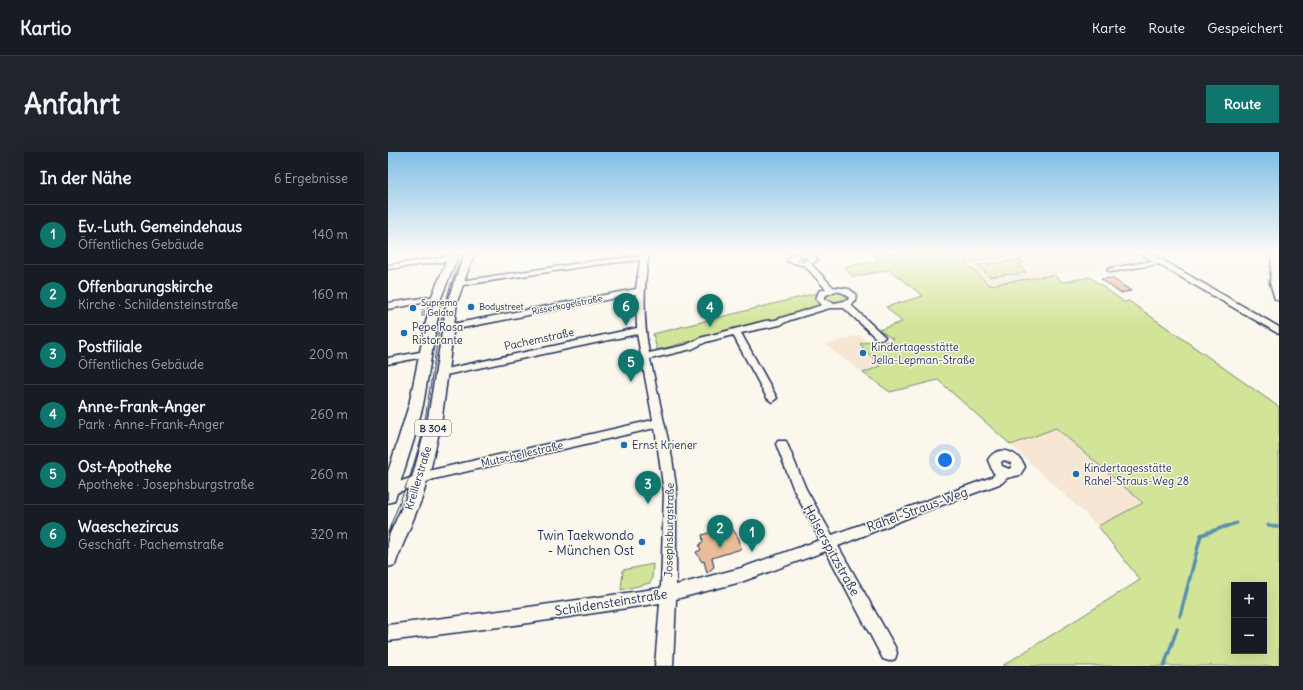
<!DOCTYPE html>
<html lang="de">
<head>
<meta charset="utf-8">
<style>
	:root { --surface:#171b24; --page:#20242c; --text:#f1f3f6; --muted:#9ea1a6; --line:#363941; --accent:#0f766e }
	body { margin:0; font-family:Delius,sans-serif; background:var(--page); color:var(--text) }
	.controls { position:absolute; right:12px; bottom:12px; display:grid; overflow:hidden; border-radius:0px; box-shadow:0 4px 16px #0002 }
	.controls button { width:36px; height:36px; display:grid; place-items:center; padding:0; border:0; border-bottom:1px solid var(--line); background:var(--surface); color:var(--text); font:20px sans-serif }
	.you { position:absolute; left:557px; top:308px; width:14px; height:14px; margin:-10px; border:3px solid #fff; border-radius:50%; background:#1a73e8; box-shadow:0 0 0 6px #1a73e833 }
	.badge { display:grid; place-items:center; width:26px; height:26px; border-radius:50%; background:var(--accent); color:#fff; font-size:13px; font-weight:700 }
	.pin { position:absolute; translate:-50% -33px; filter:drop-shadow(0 1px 2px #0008) }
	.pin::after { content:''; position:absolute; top:21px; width:14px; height:12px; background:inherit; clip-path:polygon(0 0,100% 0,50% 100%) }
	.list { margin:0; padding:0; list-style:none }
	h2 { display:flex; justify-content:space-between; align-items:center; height:52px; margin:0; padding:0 16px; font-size:17px }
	h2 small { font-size:13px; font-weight:400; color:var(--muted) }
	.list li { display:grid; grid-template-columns:26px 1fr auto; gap:12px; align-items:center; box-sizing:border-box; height:60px; padding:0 16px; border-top:1px solid var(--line) }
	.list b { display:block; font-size:15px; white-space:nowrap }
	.list p { margin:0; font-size:13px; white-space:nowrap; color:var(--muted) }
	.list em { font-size:13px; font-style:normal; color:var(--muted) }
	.map { position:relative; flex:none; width:891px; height:514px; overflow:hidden; border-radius:0px }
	header { display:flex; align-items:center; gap:24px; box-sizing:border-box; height:56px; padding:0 20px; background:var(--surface); border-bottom:1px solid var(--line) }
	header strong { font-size:19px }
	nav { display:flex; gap:22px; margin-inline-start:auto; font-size:14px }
	.intro { display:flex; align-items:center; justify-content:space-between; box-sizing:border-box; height:96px; padding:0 24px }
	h1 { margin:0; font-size:28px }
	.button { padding:10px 18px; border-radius:0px; background:var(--accent); color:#fff; font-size:14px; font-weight:700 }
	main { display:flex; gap:24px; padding:0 24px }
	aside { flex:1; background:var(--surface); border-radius:0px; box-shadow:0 4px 16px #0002 }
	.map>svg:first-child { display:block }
	.built { fill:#f6e6d3 }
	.green { fill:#d2e498; stroke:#768a7b; fill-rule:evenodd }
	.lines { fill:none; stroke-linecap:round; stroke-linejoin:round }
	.stream-far1 { stroke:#5a90ae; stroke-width:3 }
	.stream { stroke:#5a90ae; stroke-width:3.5 }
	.building { fill:#e9bd99; stroke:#1b2f5e }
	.minor-casing { stroke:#1b2f5e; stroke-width:3 }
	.major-casing { stroke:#1b2f5e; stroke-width:3 }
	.minor { fill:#fbf7ec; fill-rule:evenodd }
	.major { fill:#fbf7ec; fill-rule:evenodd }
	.tram-far1 { stroke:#1b2f5e; stroke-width:1 }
	.tram { stroke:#1b2f5e; stroke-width:1.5 }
	.poi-dot { fill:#1f6fb2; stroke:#fbf7ec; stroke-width:1.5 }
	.labels { text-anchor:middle; stroke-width:3; stroke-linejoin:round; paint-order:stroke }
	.far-poi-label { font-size:9px; fill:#1b2f5e; stroke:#fbf7ec; text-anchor:start }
	.far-street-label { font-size:9px; fill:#1b2f5e; stroke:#fbf7ec }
	.shield { fill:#fbf7ec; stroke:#5e6b89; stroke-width:1 }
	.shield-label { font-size:10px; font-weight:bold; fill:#1b2f5e }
	.poi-label { font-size:11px; fill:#1b2f5e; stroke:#fbf7ec; text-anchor:start }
	.street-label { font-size:11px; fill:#1b2f5e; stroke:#fbf7ec }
	.near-street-label { font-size:13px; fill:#1b2f5e; stroke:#fbf7ec }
	.near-poi-label { font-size:13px; fill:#1b2f5e; stroke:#fbf7ec; text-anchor:end }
</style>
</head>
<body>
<header>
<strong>Kartio</strong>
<nav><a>Karte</a><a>Route</a><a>Gespeichert</a></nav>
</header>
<div class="intro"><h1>Anfahrt</h1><a class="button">Route</a></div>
<main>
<aside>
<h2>In der Nähe<small>6 Ergebnisse</small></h2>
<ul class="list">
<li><span class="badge">1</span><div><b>Ev.-Luth. Gemeindehaus</b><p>Öffentliches Gebäude</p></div><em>140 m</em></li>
<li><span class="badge">2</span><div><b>Offenbarungskirche</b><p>Kirche · Schildensteinstraße</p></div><em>160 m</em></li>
<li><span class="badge">3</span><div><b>Postfiliale</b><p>Öffentliches Gebäude</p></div><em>200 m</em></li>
<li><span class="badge">4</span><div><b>Anne-Frank-Anger</b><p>Park · Anne-Frank-Anger</p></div><em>260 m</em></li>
<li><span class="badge">5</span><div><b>Ost-Apotheke</b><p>Apotheke · Josephsburgstraße</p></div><em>260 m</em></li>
<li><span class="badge">6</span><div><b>Waeschezircus</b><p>Geschäft · Pachemstraße</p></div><em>320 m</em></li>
</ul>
</aside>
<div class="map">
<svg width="891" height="514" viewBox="0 0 891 514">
	<rect width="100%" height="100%" fill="#fbf7ec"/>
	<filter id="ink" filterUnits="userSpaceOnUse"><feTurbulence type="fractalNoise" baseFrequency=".025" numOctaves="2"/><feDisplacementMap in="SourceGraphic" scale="8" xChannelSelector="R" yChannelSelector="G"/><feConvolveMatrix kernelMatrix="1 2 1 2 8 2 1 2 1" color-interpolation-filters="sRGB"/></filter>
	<g filter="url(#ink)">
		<g class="built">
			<path d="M568,101H745L758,109L601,133Z"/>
			<path d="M471,183L479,190L487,188L509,209L475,221L438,193Z"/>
			<path d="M668,276L755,351L710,374L623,293Z"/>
		</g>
		<g class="green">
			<path d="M486,101H568L601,133L665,123L675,130L702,125L736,150L741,149L891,255V514H614L752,428L710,374L755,351L668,276L623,293L550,228L502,240L475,221L492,214L472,192L487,188L492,192L505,187L491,178L514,170L498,155L535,144L501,118L465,125L456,115L491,109L485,103ZM846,433H876V499H846Z"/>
			<path d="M577,101H628L630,103L585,109Z"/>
			<path d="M633,108L636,111L629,112L638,120L626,123L623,122L602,125L590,113Z"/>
			<path d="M444,140H454L460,144V148L449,152L437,148V143Z"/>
			<path d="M429,141V148L434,152L433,155L388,168H380L312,186L305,192L303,189L269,198L265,182Z"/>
			<path d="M265,412L264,427L262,431L233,438L235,418Z"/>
		</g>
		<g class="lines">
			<g class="stream-far1">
				<path d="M880,373L891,375"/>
				<path d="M836,375L849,371"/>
			</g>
			<g class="stream">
				<path d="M886,374L891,375"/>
				<path d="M792,464L813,383L839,374"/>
				<path d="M776,514L789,477"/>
			</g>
		</g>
		<g class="building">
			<path d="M724,126L743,139L732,141L713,127Z"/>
			<path d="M343,374L351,387L353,397L324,406L326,415L319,421L316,409L314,410L308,400L313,398L311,394L315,389L314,383Z"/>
		</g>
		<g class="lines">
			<g class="minor-casing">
				<g id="minor">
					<path d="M253,101H261C255,135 255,167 261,201L298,193L312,186L377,169L387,168L434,153L428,147L431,139L438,137L417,114L399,109C403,99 416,100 425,102L430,108L423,112L445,135L461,137L468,142V149L463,153L497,185L495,187H489L456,156H442L402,168L392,173L353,181L389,246L384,250L379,246L345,183L318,190L304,197L262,207L284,306L288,335V433L353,416L432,388L406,338L388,292L390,289H398L418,337L444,383L604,325L607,322L605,320L600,308C609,291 632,300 637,315L632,323L619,326L614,331L527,363L450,394L507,495L509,501L507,507L501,509L495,507L438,399L353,430L288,447L285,514H267L272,451L134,472L0,489V473L134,456L273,436L276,340L267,276L46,327L0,344V334L44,318L265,268L249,182L53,224L48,221L53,218L249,176L248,142L59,179L54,176L59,173L248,137L252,108L206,113L69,134L65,132L66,130L206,109L253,104ZM413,104L421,107L415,110L407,108ZM448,139L455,141L461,145L460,148L447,151L436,147L438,143ZM616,308L623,311L624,316L621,317L614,314L613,310Z"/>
					<path d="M753,101H762L891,175V182L770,112L723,120L719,118L723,116L765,109Z"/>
					<path d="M884,101H891V149L887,147L882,131Z"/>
					<path d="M65,104H68V108L0,117V113Z"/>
					<path d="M48,144L52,146L51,148L0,157V151Z"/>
					<path d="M37,199L42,202L40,204L0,212V206Z"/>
				</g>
			</g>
			<g class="major-casing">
				<g id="major">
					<path d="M62,101H71L53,146L35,253L26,287L8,344L6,349L0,351V320L21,253L43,146Z"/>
					<path d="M77,101H86L69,150L53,272L42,319L34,346L9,407L7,413L0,415V386L18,346L26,319L39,272L59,150Z"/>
				</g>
			</g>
			<use href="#minor" class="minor"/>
			<use href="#major" class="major"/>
			<path class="tram-far1" d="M2,375L23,321L35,281L52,172L62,135L75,101"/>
			<path class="tram" d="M0,381L3,374"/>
		</g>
	</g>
	<linearGradient id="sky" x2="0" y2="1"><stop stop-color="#80bfe6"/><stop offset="0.58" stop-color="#fdfbf6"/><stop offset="1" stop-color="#fdfbf6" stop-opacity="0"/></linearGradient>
	<rect width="891" height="173" fill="url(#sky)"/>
	<g class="poi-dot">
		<circle cx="83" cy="155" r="4"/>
		<circle cx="25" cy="156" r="4"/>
		<circle cx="16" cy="181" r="4"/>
		<circle cx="475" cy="201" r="4"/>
		<circle cx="236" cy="293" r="4"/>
		<circle cx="688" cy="322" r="4"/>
		<circle cx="254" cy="390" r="4"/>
	</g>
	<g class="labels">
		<g class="far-poi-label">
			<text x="33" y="154">Supremo<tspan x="33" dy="10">il Gelato</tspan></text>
			<text x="91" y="158">Bodystreet</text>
		</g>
		<g class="far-street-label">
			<text transform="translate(179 153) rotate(-11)" y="3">Risserkogelstraße</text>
		</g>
		<rect class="shield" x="27" y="268" width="36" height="16" rx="3"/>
		<g class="shield-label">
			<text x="45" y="280">B 304</text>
		</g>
		<g class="poi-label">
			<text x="24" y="179">Pepe Rosa<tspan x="24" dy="13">Ristorante</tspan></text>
			<text x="483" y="199">Kindertagesstätte<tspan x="483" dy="13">Jella-Lepman-Straße</tspan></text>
			<text x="244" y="297">Ernst Kriener</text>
			<text x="696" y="320">Kindertagesstätte<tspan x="696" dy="13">Rahel-Straus-Weg 28</tspan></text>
		</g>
		<g class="street-label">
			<text transform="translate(151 187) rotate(-12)" y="4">Pachemstraße</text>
			<text transform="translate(134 302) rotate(-13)" y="4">Mutschellestraße</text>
			<text transform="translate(30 326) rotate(-73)" y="4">Kreillerstraße</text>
			<text transform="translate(281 378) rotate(-89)" y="4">Josephsburgstraße</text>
		</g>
		<g class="near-street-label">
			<text transform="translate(529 357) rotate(-20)" y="5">Rahel-Straus-Weg</text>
			<text transform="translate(444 398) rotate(61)" y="5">Halserspitzstraße</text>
			<text transform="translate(223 450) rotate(-9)" y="5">Schildensteinstraße</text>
		</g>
		<g class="near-poi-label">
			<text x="246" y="388">Twin Taekwondo<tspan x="246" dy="15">- München Ost</tspan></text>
		</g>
	</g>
</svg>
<div class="controls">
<button>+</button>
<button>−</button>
</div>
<div class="you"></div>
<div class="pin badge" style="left:364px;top:400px">1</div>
<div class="pin badge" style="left:332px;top:396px">2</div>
<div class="pin badge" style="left:260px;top:352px">3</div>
<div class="pin badge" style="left:322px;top:175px">4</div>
<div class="pin badge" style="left:243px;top:230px">5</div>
<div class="pin badge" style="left:238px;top:174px">6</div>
</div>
</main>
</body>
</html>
